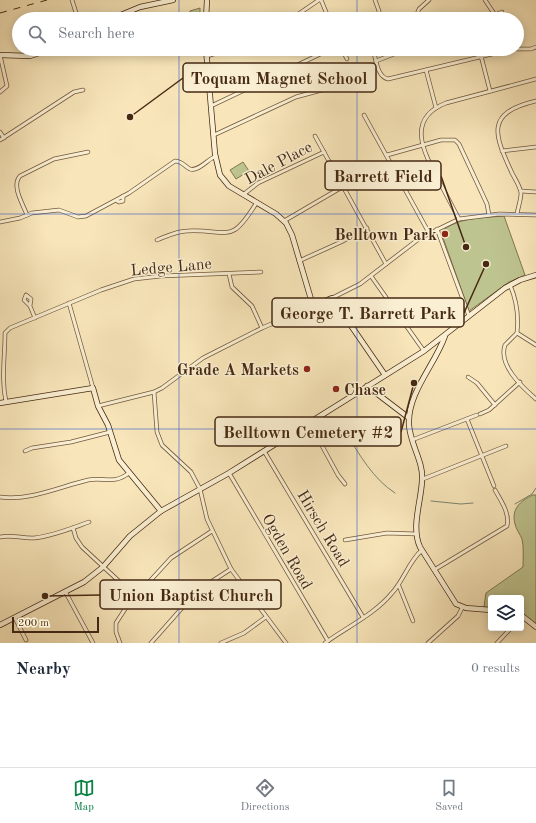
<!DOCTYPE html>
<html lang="en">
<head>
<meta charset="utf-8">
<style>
	:root { --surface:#fff; --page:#f2f2f3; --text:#1f2937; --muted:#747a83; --line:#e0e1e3; --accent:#0b8043 }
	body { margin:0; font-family:"Old Standard TT",serif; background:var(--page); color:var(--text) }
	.controls { position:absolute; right:12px; bottom:12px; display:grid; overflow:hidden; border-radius:4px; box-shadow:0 2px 10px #0003 }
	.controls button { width:36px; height:36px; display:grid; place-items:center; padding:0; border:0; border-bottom:1px solid var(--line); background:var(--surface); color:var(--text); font:20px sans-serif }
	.scale { position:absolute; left:12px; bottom:10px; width:87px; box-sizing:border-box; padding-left:4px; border:2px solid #462913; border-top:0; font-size:11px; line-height:14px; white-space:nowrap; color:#462913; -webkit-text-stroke:3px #faefd2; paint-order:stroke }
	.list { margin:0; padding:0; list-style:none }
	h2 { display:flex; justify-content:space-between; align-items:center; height:52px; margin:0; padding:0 16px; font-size:17px }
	h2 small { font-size:13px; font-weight:400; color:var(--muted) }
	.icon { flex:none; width:22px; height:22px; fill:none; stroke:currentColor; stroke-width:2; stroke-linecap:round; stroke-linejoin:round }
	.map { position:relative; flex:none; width:536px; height:643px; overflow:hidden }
	.search { position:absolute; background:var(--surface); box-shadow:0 2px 10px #0003; left:12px; right:12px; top:12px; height:44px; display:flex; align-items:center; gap:10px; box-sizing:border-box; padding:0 14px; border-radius:22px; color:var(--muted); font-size:15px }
	.sheet { height:124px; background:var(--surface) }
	nav { display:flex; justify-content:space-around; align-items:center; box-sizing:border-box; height:56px; border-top:1px solid var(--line); background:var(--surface); font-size:11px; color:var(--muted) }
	nav a { display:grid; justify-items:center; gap:2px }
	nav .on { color:var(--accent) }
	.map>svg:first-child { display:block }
	.green { fill:#bec48f; stroke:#827651 }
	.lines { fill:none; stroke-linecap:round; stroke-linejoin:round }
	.stream { stroke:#7a8471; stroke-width:1 }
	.street-casing { stroke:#72583d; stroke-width:4.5 }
	.secondary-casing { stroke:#462913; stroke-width:6 }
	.street { stroke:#faefd2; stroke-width:3 }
	.secondary { stroke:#faefd2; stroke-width:4.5 }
	.rail { stroke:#462913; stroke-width:1; stroke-dasharray:7 7; stroke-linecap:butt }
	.grid { fill:none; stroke:#1d4ed8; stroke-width:1; stroke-opacity:0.55 }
	.poi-dot { fill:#8f2418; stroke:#faefd2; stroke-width:1.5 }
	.labels { text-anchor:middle; stroke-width:3; stroke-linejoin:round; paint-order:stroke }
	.street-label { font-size:16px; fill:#462913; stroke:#faefd2 }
	.poi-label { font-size:16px; font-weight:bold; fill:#462913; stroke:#faefd2; text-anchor:end }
	.leader { fill:none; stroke:#462913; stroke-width:1.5 }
	.callout-dot { fill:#462913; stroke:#faefd2; stroke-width:1.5 }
	.callout { fill:#faefd2; stroke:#462913; stroke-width:1.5 }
	.callout-label { font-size:17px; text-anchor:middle; font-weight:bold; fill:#462913 }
</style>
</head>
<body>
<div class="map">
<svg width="536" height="643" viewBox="0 0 536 643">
	<rect width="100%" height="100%" fill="#f8e6ba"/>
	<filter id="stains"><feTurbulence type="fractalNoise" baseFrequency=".005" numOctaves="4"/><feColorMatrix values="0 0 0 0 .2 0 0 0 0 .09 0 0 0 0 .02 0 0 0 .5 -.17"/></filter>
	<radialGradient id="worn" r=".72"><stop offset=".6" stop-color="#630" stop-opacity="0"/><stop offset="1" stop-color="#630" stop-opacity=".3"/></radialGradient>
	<g class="green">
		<path d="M200,8V18L190,19L189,15L190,11Z"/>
		<path d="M243,162L249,171L236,179L230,170Z"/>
		<path d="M504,216L525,275L509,282L469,311L441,232C458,217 482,218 504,216Z"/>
		<path d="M533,495H536V624L521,613V598H491V608L484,607L486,593L523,567C523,559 524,547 522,539C520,534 516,529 515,524C511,509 520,501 533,495Z"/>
	</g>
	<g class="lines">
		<g class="stream">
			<path d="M345,432C360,455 373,479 395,493"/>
			<path d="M431,501L461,504L473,503"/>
			<path d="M515,504L532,494L536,488"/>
		</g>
		<g class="street-casing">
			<g id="street">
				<path d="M72,0L78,19"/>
				<path d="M321,0L329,19"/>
				<path d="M375,0L379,11L378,19"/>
				<path d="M485,0L495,15"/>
				<path d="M291,19L319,0"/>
				<path d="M415,19L419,9L429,0"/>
				<path d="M485,19L502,12"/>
				<path d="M342,49L347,59"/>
				<path d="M373,49C376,59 377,77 388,79L513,49"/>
				<path d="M517,49H531L536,47"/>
				<path d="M207,56L229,49"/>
				<path d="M481,56L490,91"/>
				<path d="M376,61L407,49"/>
				<path d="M426,70L436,108"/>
				<path d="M0,92L7,86L0,55"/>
				<path d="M211,106L331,49"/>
				<path d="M364,115L429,233"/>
				<path d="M0,132L4,138"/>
				<path d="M214,135L296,97L333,87L341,81"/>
				<path d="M315,136L386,264"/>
				<path d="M0,140L74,92L83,90"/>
				<path d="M502,151L536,147"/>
				<path d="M387,155L441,140H455L459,144L487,204L489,215"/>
				<path d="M521,191L536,192"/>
				<path d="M244,194L258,183L324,152"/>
				<path d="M117,201L119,202L123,201V196"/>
				<path d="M517,214C518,207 521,200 521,193C520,186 515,179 512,173C494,134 485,113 536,101"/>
				<path d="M27,215C23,204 11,186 20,176L54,159L88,152"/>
				<path d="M459,219C452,206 446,194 439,181C424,153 405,119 446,103L536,79"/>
				<path d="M284,221L344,186"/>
				<path d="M0,222L20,218L32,213L59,210L78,217L86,216L129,193L175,161C182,161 184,166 190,169C198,172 208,159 216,156"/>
				<path d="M437,229L469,316"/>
				<path d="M157,240C167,236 177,231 187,231C230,229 230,246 257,202"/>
				<path d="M299,261L341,242L367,228"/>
				<path d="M229,274L232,287L252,306L262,328"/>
				<path d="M371,276L424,351"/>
				<path d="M510,285C517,301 519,315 517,333L505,345C498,365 522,387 536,399"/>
				<path d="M332,298L360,284L420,238L459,219L499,214L536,215"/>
				<path d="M69,303L93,388"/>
				<path d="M30,306L31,299L26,295L24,300L30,306L35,318"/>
				<path d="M350,325L371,314"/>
				<path d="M517,333L536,345"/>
				<path d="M468,377L477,383L495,405"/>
				<path d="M6,402C1,378 5,357 5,333L10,328L101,290L134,279L161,276L261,272"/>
				<path d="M98,406L154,392"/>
				<path d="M480,414L489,410L520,382"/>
				<path d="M467,419L494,486"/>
				<path d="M309,422L338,475L345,484"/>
				<path d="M412,440L477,415"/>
				<path d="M25,451L32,448L71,442L110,432"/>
				<path d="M264,451L363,617"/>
				<path d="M229,473L328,641"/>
				<path d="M423,479L506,446"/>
				<path d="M0,497C30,501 59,487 88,480C105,477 113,485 129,473"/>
				<path d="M73,528L76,538L82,547L135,596"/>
				<path d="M0,537C12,534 23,539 34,538C53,536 72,528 89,522"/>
				<path d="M345,540L387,533L417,534"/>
				<path d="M434,570L507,526C510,513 501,501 495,490"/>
				<path d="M399,586L413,621"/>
				<path d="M66,593L93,643"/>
				<path d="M15,618L26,640"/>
				<path d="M120,643L116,632V623L127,606L171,558L212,531"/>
				<path d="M151,643L197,591L231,569"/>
				<path d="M221,643L244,633L266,617"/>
				<path d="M286,643L231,569L207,519L200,489L191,472L162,445L157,432L154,392L162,388L203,358L262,328L313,306"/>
				<path d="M325,643C347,627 375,614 392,593C404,580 409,561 422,550"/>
				<path d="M428,643L458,616L462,608"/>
				<path d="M497,643L511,628"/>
			</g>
		</g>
		<g class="secondary-casing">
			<g id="secondary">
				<path d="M111,19L140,7L173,0"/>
				<path d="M206,19L207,0"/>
				<path d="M206,49L215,154L220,175L229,186L276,214L286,223L292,235L313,306L332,298L385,375"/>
				<path d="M0,55L30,56L51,49"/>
				<path d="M445,336C435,365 407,393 409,425C410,444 424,462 422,481C421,502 411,527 420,547L456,604L466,608L491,610"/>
				<path d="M367,386L409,418"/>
				<path d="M0,403L93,388L98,406L108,425L119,460L161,511"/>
				<path d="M521,615L536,627"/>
				<path d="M0,625L84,582L103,567L130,536L161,511L229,473L424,351L505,288L520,280L536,275"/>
			</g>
		</g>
		<use href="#street" class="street"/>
		<use href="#secondary" class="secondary"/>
		<path class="rail" d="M0,13L47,0"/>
	</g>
	<path class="grid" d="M179,0V19M357,0V19M179,49V643M357,49V643M0,214H536M0,429H536"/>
	<g class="poi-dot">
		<circle cx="445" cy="234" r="4"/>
		<circle cx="307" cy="369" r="4"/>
		<circle cx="336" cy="389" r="4"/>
	</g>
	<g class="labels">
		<g class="street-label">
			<text transform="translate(278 162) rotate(-28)" y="6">Dale Place</text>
			<text transform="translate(171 266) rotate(-5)" y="6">Ledge Lane</text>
			<text transform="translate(324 528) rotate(59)" y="6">Hirsch Road</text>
			<text transform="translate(288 551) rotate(60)" y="6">Ogden Road</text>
		</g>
		<g class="poi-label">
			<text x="437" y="240">Belltown Park</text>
			<text x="299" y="375">Grade A Markets</text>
			<text x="344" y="395" text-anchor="start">Chase</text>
		</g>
	</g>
	<path class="leader" d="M130 117L183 78M466 247L441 176M486 264L464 313M414 383L401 432M45 596L100 595"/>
	<g class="callout-dot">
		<circle cx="130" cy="117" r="4"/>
		<circle cx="466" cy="247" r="4"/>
		<circle cx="486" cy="264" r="4"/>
		<circle cx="414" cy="383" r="4"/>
		<circle cx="45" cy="596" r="4"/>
	</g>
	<g class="callout">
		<rect x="183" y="63" width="193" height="29" rx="4"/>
		<rect x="325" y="161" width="116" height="29" rx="4"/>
		<rect x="272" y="298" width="192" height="29" rx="4"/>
		<rect x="215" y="417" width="186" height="29" rx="4"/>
		<rect x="100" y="580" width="181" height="29" rx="4"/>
	</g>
	<g class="callout-label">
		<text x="279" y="84">Toquam Magnet School</text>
		<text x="383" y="182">Barrett Field</text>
		<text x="368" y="319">George T. Barrett Park</text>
		<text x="308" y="438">Belltown Cemetery #2</text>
		<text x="191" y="601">Union Baptist Church</text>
	</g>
	<rect width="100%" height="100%" filter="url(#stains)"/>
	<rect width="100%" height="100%" fill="url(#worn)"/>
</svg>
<div class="controls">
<button><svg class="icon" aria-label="layers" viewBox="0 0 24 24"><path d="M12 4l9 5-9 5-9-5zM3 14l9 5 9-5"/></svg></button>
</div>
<div class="scale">200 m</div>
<div class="search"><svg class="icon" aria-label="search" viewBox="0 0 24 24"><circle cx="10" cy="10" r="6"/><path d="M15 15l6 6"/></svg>Search here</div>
</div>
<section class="sheet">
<h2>Nearby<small>0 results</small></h2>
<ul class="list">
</ul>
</section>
<nav>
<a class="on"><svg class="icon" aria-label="map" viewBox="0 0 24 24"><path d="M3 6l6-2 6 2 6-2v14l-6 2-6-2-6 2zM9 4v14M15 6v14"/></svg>Map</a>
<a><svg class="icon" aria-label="directions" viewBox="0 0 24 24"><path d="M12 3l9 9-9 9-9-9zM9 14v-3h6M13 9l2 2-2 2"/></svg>Directions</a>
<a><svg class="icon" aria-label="saved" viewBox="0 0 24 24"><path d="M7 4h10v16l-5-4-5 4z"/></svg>Saved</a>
</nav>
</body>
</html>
